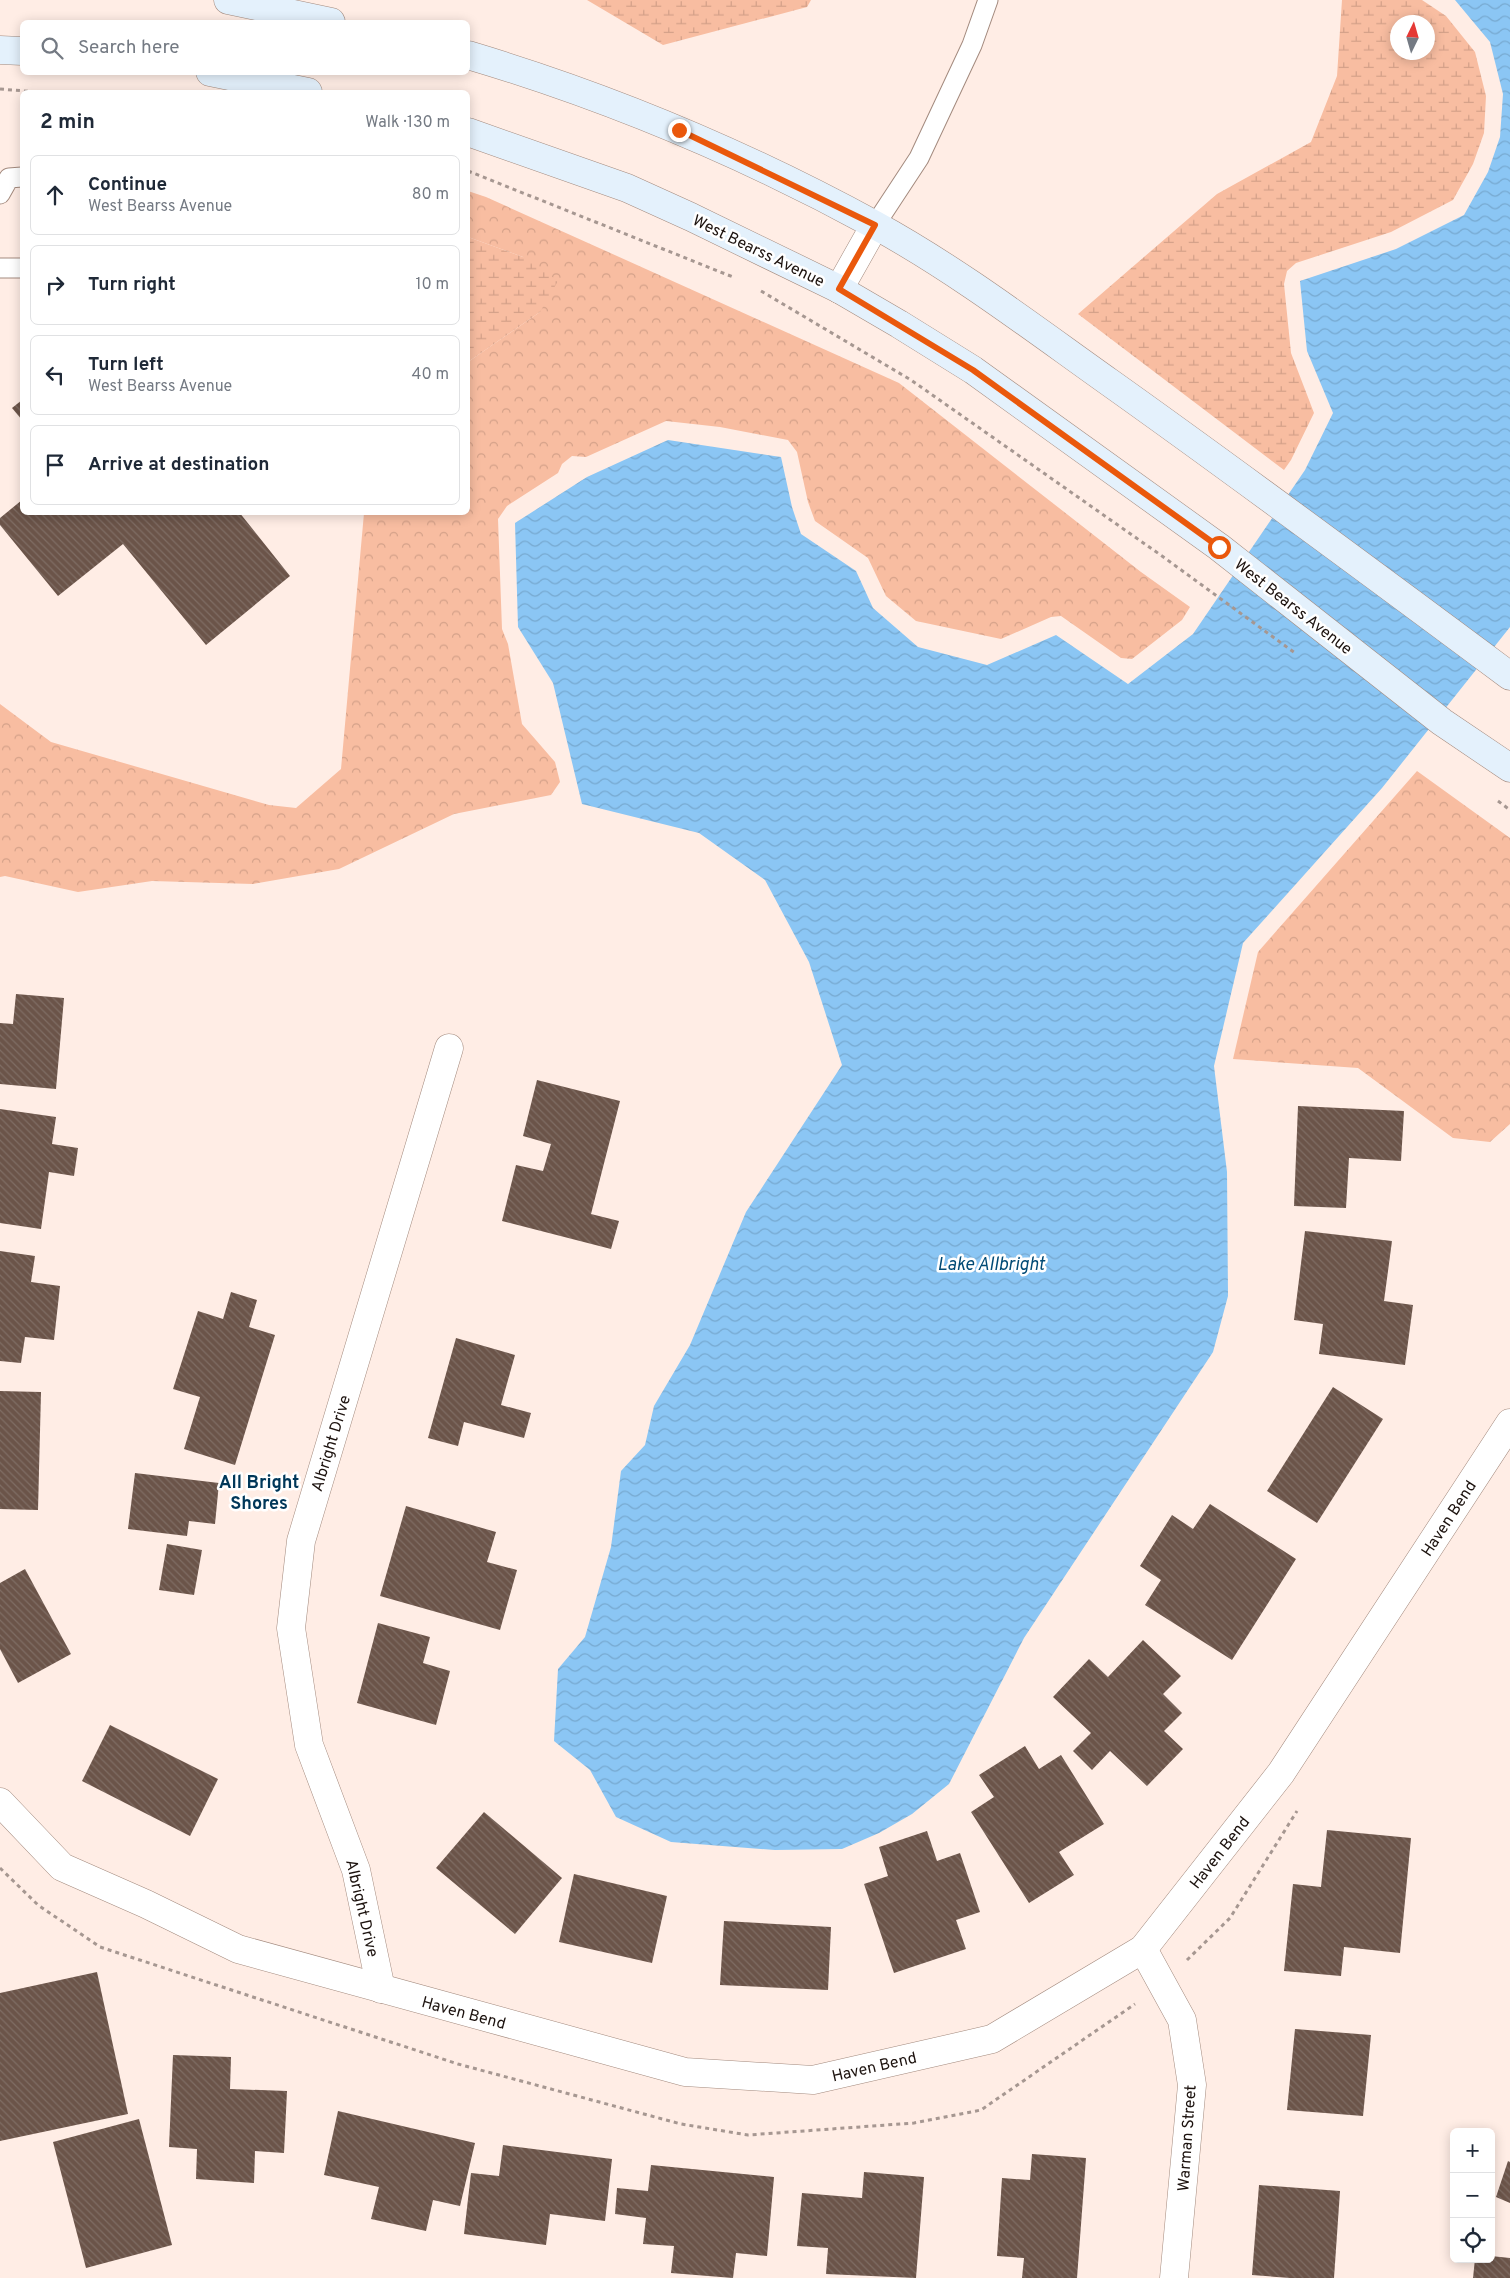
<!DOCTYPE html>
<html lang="en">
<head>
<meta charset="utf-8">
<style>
	:root { --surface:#fff; --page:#f6f6f7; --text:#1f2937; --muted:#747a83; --line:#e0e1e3 }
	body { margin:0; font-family:Overpass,sans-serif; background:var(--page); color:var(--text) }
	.controls { position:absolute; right:15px; bottom:15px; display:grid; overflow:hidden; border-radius:8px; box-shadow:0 2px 12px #0003 }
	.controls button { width:45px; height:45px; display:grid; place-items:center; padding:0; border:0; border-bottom:1px solid var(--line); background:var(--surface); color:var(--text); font:25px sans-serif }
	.compass { position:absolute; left:1390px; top:15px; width:45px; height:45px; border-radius:50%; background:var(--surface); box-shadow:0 2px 12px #0003; rotate:5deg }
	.stop { position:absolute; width:15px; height:15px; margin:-11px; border:4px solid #ea580c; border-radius:50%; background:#fff }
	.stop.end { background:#ea580c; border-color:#fff; box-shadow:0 1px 5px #0008 }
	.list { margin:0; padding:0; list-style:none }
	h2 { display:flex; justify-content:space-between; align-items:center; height:65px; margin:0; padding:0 20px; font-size:21px }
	h2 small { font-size:16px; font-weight:400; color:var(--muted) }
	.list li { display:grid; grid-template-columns:32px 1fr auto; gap:15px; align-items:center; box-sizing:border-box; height:80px; margin:0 10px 10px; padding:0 10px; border:1px solid var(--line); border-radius:8px }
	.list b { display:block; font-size:19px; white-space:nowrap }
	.list p { margin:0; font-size:16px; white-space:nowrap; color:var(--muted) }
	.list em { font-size:16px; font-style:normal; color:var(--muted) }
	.icon { flex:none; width:28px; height:28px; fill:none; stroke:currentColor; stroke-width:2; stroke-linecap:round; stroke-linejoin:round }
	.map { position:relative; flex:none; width:1510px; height:2278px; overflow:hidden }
	.search { position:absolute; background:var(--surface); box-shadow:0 2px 12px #0003; left:20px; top:20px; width:450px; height:55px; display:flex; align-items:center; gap:12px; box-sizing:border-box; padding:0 18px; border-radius:8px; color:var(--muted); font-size:19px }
	.panel { position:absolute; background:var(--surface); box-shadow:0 2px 12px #0003; left:20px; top:90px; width:450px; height:425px; border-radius:8px }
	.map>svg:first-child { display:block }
	.forest { fill:url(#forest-crowns) }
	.wetland { fill:url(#wetland-marsh); fill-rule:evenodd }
	.water { fill:url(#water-waves) }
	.building { fill:url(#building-back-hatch) }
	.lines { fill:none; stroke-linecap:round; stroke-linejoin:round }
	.service-casing { stroke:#a38a7e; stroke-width:21 }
	.minor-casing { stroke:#a38a7e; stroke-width:29 }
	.secondary-casing { stroke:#a38a7e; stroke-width:29 }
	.path { stroke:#a69791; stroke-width:3; stroke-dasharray:4 4; stroke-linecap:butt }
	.service { stroke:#fff; stroke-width:19 }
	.minor { stroke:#fff; stroke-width:28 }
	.secondary { stroke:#e4f1fc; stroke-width:28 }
	.route { stroke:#ea580c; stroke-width:6 }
	.labels { text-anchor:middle; stroke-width:5; stroke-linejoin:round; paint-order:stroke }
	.street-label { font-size:16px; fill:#1c120e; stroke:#fff }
	.water-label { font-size:18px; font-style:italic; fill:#004a75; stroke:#fff }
	.neighbourhood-label { font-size:18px; font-weight:bold; fill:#003759; stroke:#fff }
</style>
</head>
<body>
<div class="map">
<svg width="1510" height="2278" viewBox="0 0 1510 2278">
	<defs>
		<pattern id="forest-crowns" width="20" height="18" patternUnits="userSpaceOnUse" patternTransform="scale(1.25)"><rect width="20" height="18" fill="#f8bda1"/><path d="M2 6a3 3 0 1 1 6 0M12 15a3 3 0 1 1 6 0" fill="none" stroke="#d4a189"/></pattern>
		<pattern id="wetland-marsh" width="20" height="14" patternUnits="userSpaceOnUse" patternTransform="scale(1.25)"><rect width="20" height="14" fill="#f8bda1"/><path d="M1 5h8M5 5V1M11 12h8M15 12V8" fill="none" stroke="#d4a189"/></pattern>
		<pattern id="water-waves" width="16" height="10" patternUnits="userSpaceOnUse" patternTransform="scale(1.25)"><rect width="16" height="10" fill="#8bc6f4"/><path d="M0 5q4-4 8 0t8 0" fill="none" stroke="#77a9d0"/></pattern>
		<pattern id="building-back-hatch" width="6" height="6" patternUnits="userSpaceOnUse" patternTransform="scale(1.25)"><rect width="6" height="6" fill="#6b5449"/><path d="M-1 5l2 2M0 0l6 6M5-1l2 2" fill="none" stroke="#7f6d64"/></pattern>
	</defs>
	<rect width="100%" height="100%" fill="#ffede5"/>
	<g class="forest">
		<path d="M468,191L486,197L899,383L1141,572L1190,607L1182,620L1132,659L1121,658L1061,616L1051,617L1001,639L916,621L886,596L868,558L815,521L808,502L797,452L788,440L720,427L666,421L586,457L572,456L562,464L558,473L507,506L498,519L502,629L508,644L522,724L555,762L560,782L551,795L454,814L339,869L253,884L152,881L78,892L5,876L0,877V704L51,742L269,805L296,808L341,769L364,513L468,512V362L540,312L523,257L468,237Z"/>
		<path d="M1417,771L1510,838V1124L1490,1142L1453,1138L1358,1068L1233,1059L1258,952Z"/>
	</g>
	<g class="wetland">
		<path d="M587,0H811L807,7L663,45Z"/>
		<path d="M1342,0H1422L1446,16L1475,52L1486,96L1484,133L1473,164L1453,200L1391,232L1296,263L1287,271L1284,284L1291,353L1314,413L1291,460L1284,470L1078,314L1217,194L1311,142L1337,76ZM1428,22V52H1398V22Z"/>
		<path d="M468,237L523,257L558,281L540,312L468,362Z"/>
	</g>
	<path class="water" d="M1455,0H1510V627L1382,788L1243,943L1214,1066L1227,1172L1228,1296L1213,1352L1024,1638L949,1784L912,1814L879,1833L842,1849L775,1850L671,1842L616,1817L590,1770L554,1741L558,1669L585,1637L611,1547L621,1471L645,1445L654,1406L690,1345L746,1212L842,1065L809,962L765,880L699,833L582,804L553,683L518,627L515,523L587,477L668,440L781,457L792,507L801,534L856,571L873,608L918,647L987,665L1056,635L1128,684L1193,634L1305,470L1333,413L1307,351L1300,281L1396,249L1464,215L1488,172L1500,137L1503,94L1490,42Z"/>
	<g class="building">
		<path d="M22,400V420L12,408Z"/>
		<path d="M22,500V512H239L290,576L206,645L123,544L58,596L0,525V518Z"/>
		<path d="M16,994L64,998L56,1089L0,1084V1023L13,1024Z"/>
		<path d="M537,1080L620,1101L591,1214L619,1221L611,1249L502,1221L516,1165L543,1171L551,1144L523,1136Z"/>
		<path d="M1298,1106L1404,1111L1401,1161L1349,1158L1346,1208L1294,1206Z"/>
		<path d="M0,1109L56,1117L52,1144L78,1148L74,1176L49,1172L41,1229L0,1223Z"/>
		<path d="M1305,1231L1392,1241L1384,1301L1413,1305L1405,1365L1319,1354L1323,1324L1294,1320Z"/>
		<path d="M0,1251L35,1256L31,1282L60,1286L54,1340L25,1337L21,1363L0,1361Z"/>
		<path d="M231,1292L257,1300L249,1327L275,1335L235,1465L184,1449L200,1397L173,1389L198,1311L223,1319Z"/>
		<path d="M456,1338L515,1355L501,1405L531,1413L524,1438L464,1422L458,1446L428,1438Z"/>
		<path d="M1333,1387L1383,1419L1317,1523L1267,1491Z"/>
		<path d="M0,1391L41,1392L38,1510L0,1509Z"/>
		<path d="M135,1473L219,1483L215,1524L189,1521L187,1536L128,1529Z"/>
		<path d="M1210,1504L1296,1559L1232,1660L1145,1605L1161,1580L1140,1566L1172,1515L1193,1529Z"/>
		<path d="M406,1506L496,1532L487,1562L517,1570L500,1630L380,1596Z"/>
		<path d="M167,1544L202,1550L194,1595L159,1590Z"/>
		<path d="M25,1569L71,1654L18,1683L0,1649V1583Z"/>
		<path d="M378,1623L430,1637L423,1663L450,1671L436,1725L357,1703Z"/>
		<path d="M1143,1640L1181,1676L1163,1694L1182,1713L1164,1731L1183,1749L1147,1786L1110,1751L1092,1770L1073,1751L1091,1733L1053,1697L1089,1659L1108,1677Z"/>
		<path d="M110,1725L218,1779L190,1836L82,1781Z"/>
		<path d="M1025,1746L1039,1769L1061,1755L1104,1824L1059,1852L1074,1875L1029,1903L971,1812L994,1797L979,1775Z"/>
		<path d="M484,1812L562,1878L515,1934L436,1868Z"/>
		<path d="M1327,1830L1411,1838L1400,1953L1344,1947L1341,1976L1284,1971L1293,1884L1321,1887Z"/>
		<path d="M927,1831L937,1861L960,1853L980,1912L956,1920L966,1949L894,1973L864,1884L888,1876L879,1847Z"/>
		<path d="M574,1874L667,1896L652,1963L559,1942Z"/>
		<path d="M724,1921L831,1927L828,1990L720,1985Z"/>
		<path d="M97,1972L128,2114L0,2141V1993Z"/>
		<path d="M1295,2029L1371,2035L1363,2116L1287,2110Z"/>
		<path d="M173,2055L231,2057L230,2089L287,2091L284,2153L255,2151L254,2183L196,2179L197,2149L169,2147Z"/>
		<path d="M338,2111L475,2143L460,2206L433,2200L426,2231L371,2219L379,2187L324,2175Z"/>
		<path d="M139,2119L172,2245L86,2268L53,2142Z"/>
		<path d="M503,2145L612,2159L605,2221L550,2214L546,2245L464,2234L471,2173L499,2176Z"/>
		<path d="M1032,2154L1086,2158L1077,2278H1022L1024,2258L997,2256L1002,2178L1030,2180Z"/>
		<path d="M1508,2161L1510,2162V2203L1496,2197Z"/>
		<path d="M651,2165L774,2177L767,2256L736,2253L733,2278L671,2273L674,2246L643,2244L646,2218L615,2214L617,2188L648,2191Z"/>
		<path d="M864,2172L924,2177L916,2278L826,2274L828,2248L797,2246L802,2193L862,2198Z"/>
		<path d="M1259,2185L1340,2191L1334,2278H1290L1252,2275Z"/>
		<path d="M1491,2256L1510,2258V2278H1473L1475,2259H1491Z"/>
	</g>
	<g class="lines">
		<g class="service-casing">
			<g id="service">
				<path d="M0,194L9,178L22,177"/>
				<path d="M875,225L919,158L972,45L988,0"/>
				<path d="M0,268H22"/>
			</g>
		</g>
		<g class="minor-casing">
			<g id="minor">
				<path d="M839,289L875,225"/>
				<path d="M0,1802L62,1867L146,1904L238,1949L685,2072L813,2080L992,2039L1143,1949L1281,1773L1510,1423"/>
				<path d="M1143,1949L1182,2020L1192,2085L1174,2278"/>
				<path d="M381,1989L356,1870L309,1745L291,1628L301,1541L449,1048"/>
			</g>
		</g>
		<g class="secondary-casing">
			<g id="secondary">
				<path d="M228,0L331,22"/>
				<path d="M0,50L22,51"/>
				<path d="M468,55C609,97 745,154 875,225C957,270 1033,328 1109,382C1244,478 1377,577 1510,676"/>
				<path d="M210,72L308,92"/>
				<path d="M468,132L627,188L691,217L839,289L899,324L973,370L1219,547L1442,722L1510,768"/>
			</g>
		</g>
		<g class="path">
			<path d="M0,89L37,92"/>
			<path d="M468,171L733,277"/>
			<path d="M761,291L911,380L1162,556L1295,653"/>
			<path d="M1498,801L1510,810"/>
			<path d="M0,1868L38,1905L100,1947L458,2064L681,2124L748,2135L914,2123L981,2110L1135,2004"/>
			<path d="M1187,1960L1230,1918L1297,1811"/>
		</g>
		<use href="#service" class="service"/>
		<use href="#minor" class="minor"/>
		<use href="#secondary" class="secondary"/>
	</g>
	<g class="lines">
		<path class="route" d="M679,130L875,225L839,289L973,370L1219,547"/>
	</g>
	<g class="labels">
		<g class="street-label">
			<text transform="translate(759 250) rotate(26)" y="6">West Bearss Avenue</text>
			<text transform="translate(1294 606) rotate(38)" y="6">West Bearss Avenue</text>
			<text transform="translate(330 1443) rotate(-73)" y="6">Albright Drive</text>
			<text transform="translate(1448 1518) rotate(-57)" y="6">Haven Bend</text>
			<text transform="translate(1219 1852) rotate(-52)" y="6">Haven Bend</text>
			<text transform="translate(363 1908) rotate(77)" y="6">Albright Drive</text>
			<text transform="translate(464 2012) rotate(15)" y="6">Haven Bend</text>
			<text transform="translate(874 2066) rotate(-13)" y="6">Haven Bend</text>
			<text transform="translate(1186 2138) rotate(-86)" y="6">Warman Street</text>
		</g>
		<g class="water-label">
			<text x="991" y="1270">Lake Allbright</text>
		</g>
		<g class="neighbourhood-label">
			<text x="259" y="1488">All Bright<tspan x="259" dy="21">Shores</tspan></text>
		</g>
	</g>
</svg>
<div class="controls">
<button>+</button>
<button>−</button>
<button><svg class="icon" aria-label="locate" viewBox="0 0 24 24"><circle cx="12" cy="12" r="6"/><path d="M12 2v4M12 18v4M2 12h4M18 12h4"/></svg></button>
</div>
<svg class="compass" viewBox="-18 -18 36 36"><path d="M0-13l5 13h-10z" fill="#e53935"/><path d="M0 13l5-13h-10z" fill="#747a83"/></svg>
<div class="stop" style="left:1219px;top:547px"></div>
<div class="stop end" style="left:679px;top:130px"></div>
<div class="search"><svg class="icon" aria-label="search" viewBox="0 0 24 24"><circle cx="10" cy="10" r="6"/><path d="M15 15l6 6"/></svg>Search here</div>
<section class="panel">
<h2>2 min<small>Walk · 130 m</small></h2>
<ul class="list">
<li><svg class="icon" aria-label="ahead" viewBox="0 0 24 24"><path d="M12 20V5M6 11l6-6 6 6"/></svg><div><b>Continue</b><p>West Bearss Avenue</p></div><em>80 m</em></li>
<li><svg class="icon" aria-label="right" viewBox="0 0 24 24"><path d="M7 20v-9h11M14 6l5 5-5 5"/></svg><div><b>Turn right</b></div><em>10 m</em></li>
<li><svg class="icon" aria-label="left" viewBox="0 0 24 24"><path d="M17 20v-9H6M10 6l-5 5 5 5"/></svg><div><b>Turn left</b><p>West Bearss Avenue</p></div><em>40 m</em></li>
<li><svg class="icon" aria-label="arrive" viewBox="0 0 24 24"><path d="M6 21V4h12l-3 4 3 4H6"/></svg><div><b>Arrive at destination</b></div></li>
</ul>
</section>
</div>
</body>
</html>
